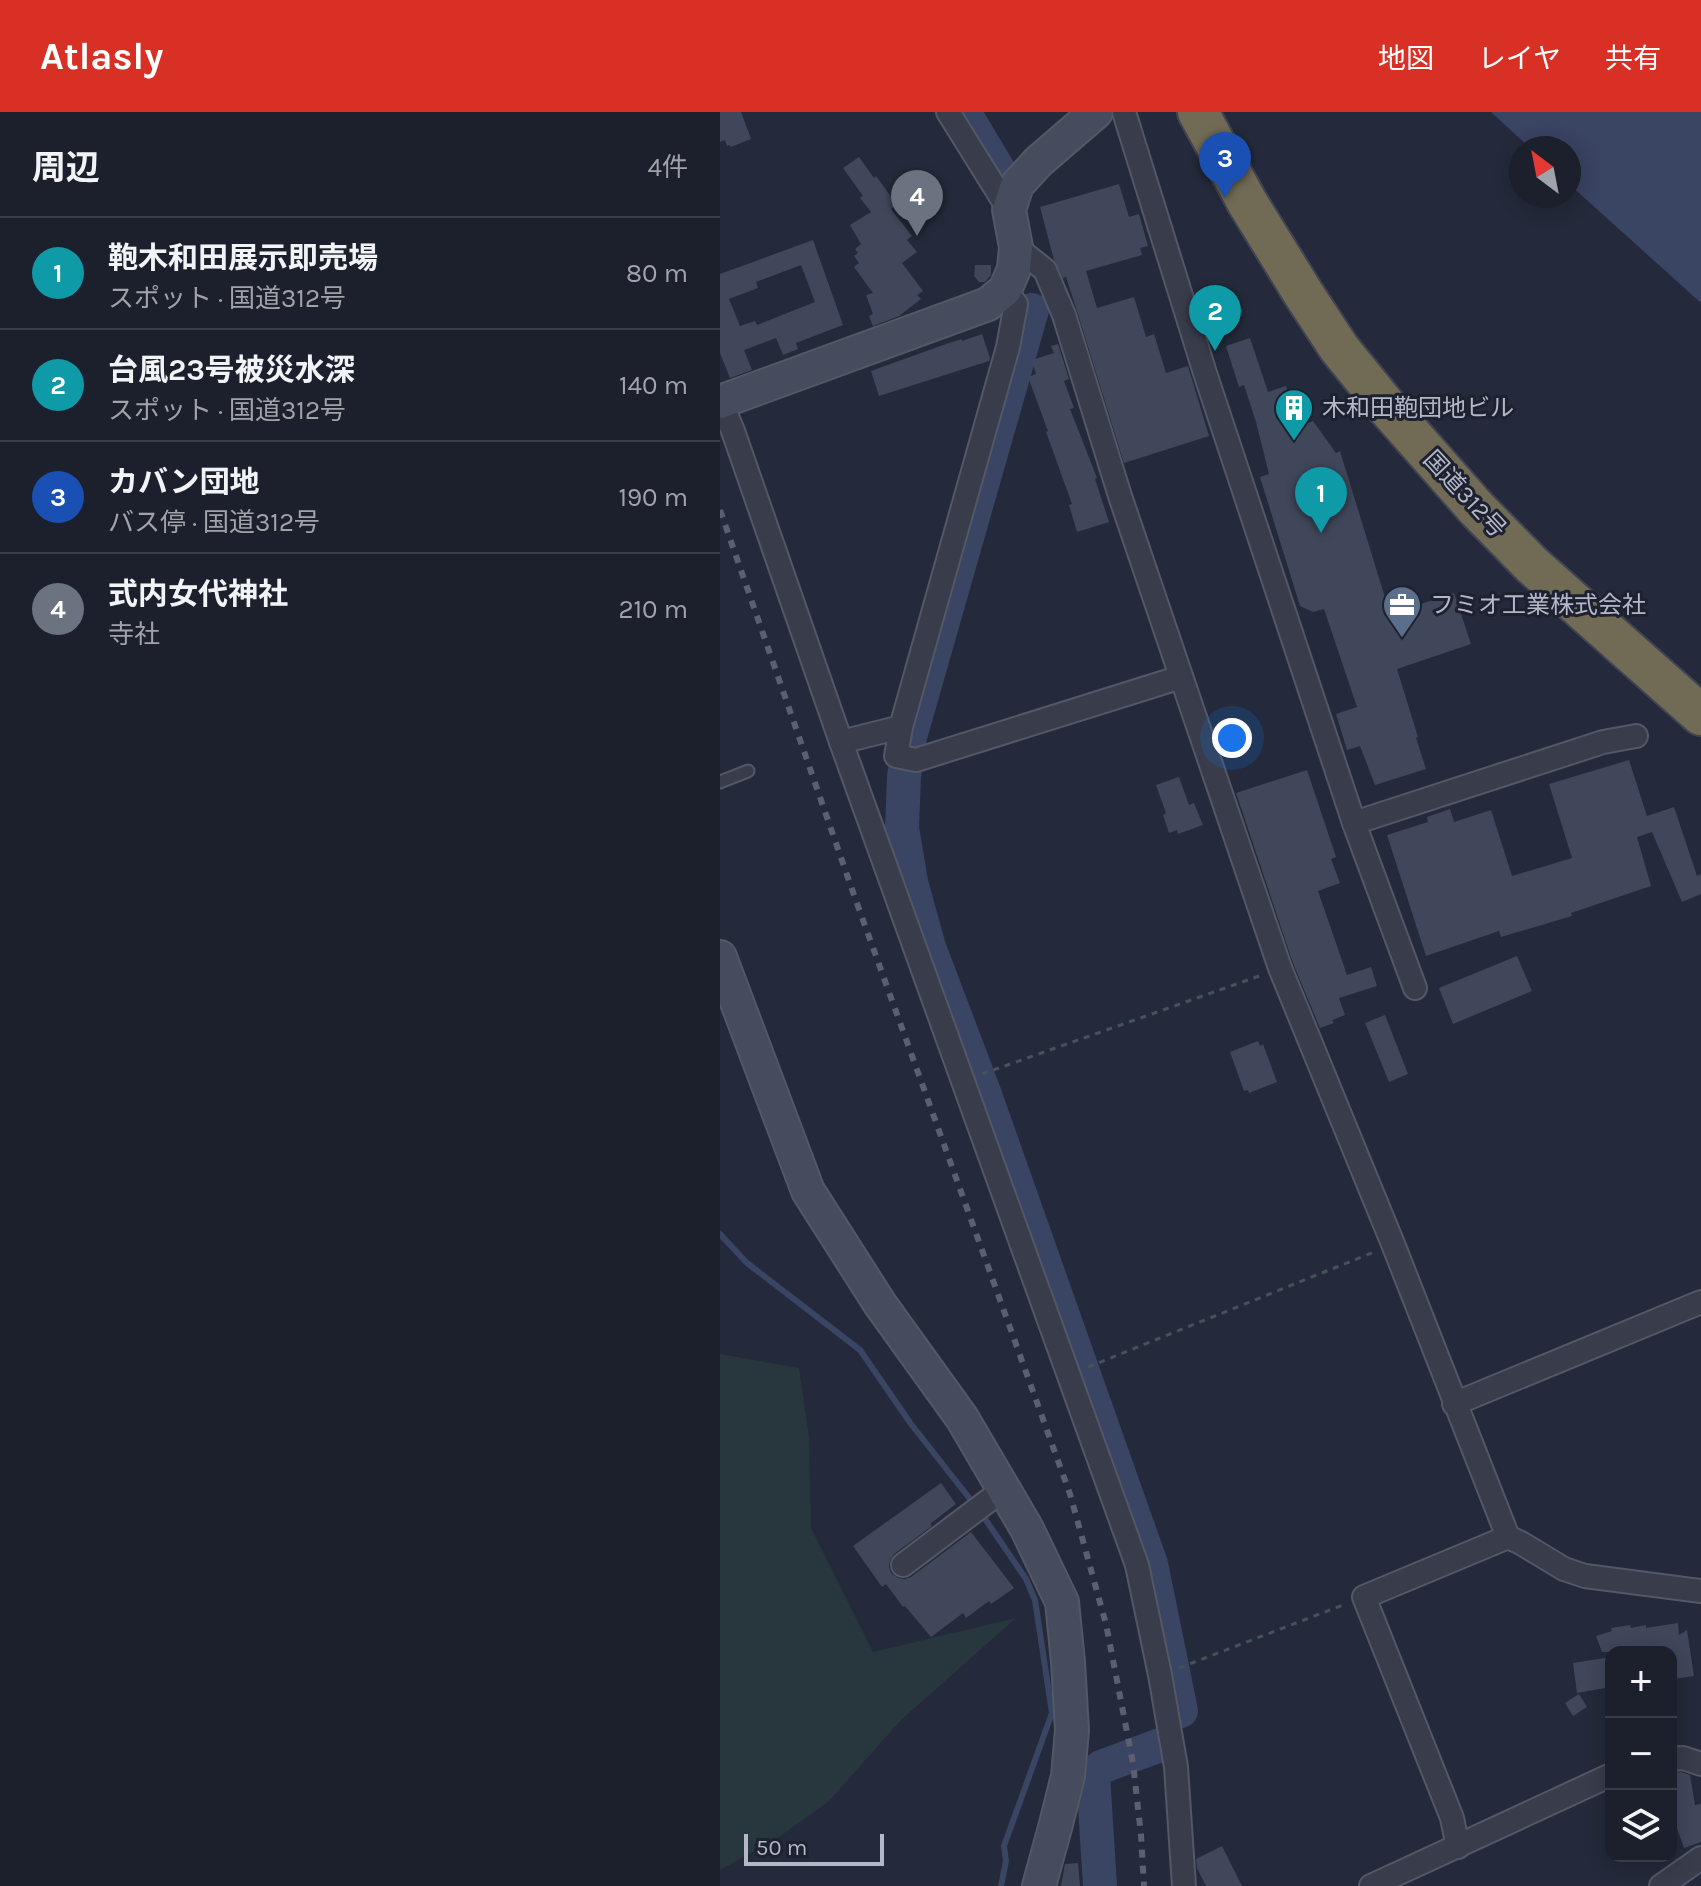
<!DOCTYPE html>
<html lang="ja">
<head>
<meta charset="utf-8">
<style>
	:root { --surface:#1b202c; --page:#282d38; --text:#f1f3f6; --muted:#a0a3a9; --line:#393e48; --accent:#d93025 }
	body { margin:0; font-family:Karla,"Noto Sans JP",sans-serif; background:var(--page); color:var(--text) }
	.controls { position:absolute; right:24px; bottom:24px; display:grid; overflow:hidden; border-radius:16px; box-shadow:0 4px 20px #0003 }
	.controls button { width:72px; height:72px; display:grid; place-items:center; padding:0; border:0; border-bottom:2px solid var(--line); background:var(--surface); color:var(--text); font:40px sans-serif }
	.compass { position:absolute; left:789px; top:24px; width:72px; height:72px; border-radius:50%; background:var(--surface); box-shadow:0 4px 20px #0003; rotate:328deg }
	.scale { position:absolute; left:24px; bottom:20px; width:140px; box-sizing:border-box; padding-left:8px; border:4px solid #b4b7c7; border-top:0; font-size:22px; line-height:28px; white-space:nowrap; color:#b4b7c7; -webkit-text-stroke:6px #1d2130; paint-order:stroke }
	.you { position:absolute; left:512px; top:626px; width:28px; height:28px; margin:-20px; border:6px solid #fff; border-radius:50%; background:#1a73e8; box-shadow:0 0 0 12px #1a73e833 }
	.badge { display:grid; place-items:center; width:52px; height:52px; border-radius:50%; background:var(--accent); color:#fff; font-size:26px; font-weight:700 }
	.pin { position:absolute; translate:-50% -66px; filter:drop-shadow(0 2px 4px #0008) }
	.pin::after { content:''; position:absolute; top:42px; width:28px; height:24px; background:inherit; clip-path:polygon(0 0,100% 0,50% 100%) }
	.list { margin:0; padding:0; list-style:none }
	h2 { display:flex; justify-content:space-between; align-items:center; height:104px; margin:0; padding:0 32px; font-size:34px }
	h2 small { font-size:26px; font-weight:400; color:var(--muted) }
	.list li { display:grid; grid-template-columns:52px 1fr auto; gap:24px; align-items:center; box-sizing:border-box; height:112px; padding:0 32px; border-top:2px solid var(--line) }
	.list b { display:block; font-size:30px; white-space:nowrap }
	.list p { margin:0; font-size:26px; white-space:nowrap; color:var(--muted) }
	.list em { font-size:26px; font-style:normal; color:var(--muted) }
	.icon { flex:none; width:44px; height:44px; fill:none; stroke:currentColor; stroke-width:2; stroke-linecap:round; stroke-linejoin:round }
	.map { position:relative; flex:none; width:981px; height:1774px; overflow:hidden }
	header { display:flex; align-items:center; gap:48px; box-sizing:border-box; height:112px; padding:0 40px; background:var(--accent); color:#fff }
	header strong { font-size:38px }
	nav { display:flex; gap:44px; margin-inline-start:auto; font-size:28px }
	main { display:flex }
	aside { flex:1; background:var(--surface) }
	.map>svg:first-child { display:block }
	.green { fill:#27373d }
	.water { fill:#3a4463 }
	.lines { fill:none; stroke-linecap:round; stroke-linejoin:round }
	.stream { stroke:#3a4463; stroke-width:6 }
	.river { stroke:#3a4463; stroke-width:34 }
	.building { fill:#41475b; fill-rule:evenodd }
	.lane-casing { stroke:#535766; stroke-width:15 }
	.street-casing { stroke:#535766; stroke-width:26 }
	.secondary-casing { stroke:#535766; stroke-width:36 }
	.highway-casing { stroke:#404453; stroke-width:44 }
	.path { stroke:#445359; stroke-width:3; stroke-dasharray:6 6; stroke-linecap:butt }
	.lane { stroke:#383c4b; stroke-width:11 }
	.street { stroke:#383c4b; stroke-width:22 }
	.secondary { stroke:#464b5e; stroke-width:32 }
	.highway { stroke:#716b55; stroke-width:40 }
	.rail { stroke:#5a6072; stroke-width:6; stroke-dasharray:8 8; stroke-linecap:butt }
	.labels { text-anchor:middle; stroke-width:6; stroke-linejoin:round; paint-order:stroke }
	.poi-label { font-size:24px; fill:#b4b7c7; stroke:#1d2130; text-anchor:start }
	.street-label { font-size:24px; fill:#b4b7c7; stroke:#1d2130 }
</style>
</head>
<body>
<header>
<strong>Atlasly</strong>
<nav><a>地図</a><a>レイヤ</a><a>共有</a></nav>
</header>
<main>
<aside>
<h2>周辺<small>4件</small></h2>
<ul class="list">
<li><span class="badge" style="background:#0f9aa8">1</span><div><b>鞄木和田展示即売場</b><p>スポット · 国道312号</p></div><em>80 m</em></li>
<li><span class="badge" style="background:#0f9aa8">2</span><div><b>台風23号被災水深</b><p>スポット · 国道312号</p></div><em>140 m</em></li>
<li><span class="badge" style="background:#1a4fb4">3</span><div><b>カバン団地</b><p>バス停 · 国道312号</p></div><em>190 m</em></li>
<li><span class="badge" style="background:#6b7280">4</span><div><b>式内女代神社</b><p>寺社</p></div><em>210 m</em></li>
</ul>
</aside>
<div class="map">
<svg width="981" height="1774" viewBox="0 0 981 1774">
	<rect width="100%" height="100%" fill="#242a3b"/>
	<path class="green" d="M0,1242L79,1256L89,1325L91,1416L153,1540L296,1506L181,1608L109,1689L59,1725L0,1758Z"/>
	<path class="water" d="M771,0H981V191L849,72V36H810Z"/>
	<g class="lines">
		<path class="stream" d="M0,1122L27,1151L140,1238L191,1312L261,1401L306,1467L315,1488L332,1601L284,1734L286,1749L281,1774"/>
		<g class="river">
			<path d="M244,0L278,57"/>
			<path d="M312,198L190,625L184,665L182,716L191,770L209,835L264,980L431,1452L461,1599"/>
			<path d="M380,1774L373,1663L381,1655L443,1632"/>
		</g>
	</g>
	<g class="building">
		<path d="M0,0H21L31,27L11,35L9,33L7,34L5,28L0,30Z"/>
		<path d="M139,45L154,66L156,64L177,93L171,97L192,124L187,128L197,140L182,151L203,179L197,183L201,187L179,204L153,214L149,204L153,202L146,183L153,181L134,155L139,151L134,144L138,141L135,137L141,132L130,113L151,100L140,86L143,84L123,56Z"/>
		<path d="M200,65L211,80L200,88L189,73Z"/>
		<path d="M399,72L409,105L419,102L428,134L420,136L422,143L366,159L377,196L414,185L426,225L434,222L446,261L468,254L489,324L404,351L357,199L346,165L343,166L334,148L320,95Z"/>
		<path d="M93,128L123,213L76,231L78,237L63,243L56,226L24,238L32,258L10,266L0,241V162ZM81,153L95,190L37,213L35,209L20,214L9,187L38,176L36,170Z"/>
		<path d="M255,153H271V163L265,170H259L254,164Z"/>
		<path d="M262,222L270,246L269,249L159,284L151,259L226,232L242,227V229Z"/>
		<path d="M530,226L548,280L566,274L575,303L584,300L588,311L593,309L616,341L620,339L667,492L670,490L674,501L734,481L751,532L677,557L698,625L696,626L706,657L655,673L640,634L627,638L616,602L637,595L604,497L593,500L580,494L540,365L549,362L536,310L524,273L519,275L506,234Z"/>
		<path d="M338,232L349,267L344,269L354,296L350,297L377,366L375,367L389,410L357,420L349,393L352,392L326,320L328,319L308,265L316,262L312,248L334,241L331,234Z"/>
		<path d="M909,648L927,704L954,695L977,764L981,762V782L962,790L932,720L917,725L931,774L851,801L852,804L781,825L779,819L706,844L667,723L708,710L707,705L730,697L734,710L771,698L792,764L852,746L829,672Z"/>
		<path d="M587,658L616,745L611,747L620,771L598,779L627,863L651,855L657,874L619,886L625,903L612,908L614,911L600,916L573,851L516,681Z"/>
		<path d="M459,665L469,693L474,691L483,713L458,722L457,718L449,721L443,703L446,701L436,673Z"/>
		<path d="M797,844L812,879L733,912L719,876Z"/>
		<path d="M665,903L688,962L669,970L645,911Z"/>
		<path d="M538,929L540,934L543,932L557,970L529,981L528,978L524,979L510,940Z"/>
		<path d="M221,1371L236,1392L210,1412L212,1414L174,1442L170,1448L169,1455L171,1461L178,1466L185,1467L191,1465L251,1420L294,1476L271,1492L269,1489L246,1506L243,1501L211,1525L185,1494L183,1495L166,1472L162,1475L133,1434Z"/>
		<path d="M958,1511L959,1523L967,1518L974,1564L953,1567L951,1540H882L876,1524L892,1519L891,1516L910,1513L911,1516L926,1513V1516Z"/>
		<path d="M891,1545V1575L857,1581L853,1551Z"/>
		<path d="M859,1582L867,1595L853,1604L845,1591Z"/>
		<path d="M961,1660L970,1663L975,1693L981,1692V1730L964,1736L954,1708H951V1661Z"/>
		<path d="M502,1734L522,1774H486L477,1756L476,1747Z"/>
		<path d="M358,1751L360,1774H341L345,1752Z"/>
	</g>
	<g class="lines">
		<g class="lane-casing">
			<path id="lane" d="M0,670L28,659"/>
		</g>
		<g class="street-casing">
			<g id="street">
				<path d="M228,0L289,98"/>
				<path d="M404,0L485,261L634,711L695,876"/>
				<path d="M296,135L325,158L344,203L400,384L560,856L673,1132L788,1425L644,1485L732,1706L738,1735"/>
				<path d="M0,288L13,319L121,630L417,1453L440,1563L456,1655L464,1774"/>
				<path d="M181,615L176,644L196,648L461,565"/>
				<path d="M121,630L181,615L288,235L296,192L285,178"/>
				<path d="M634,711L883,630L916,624"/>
				<path d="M734,1292L981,1190"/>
				<path d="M788,1425L801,1431L844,1457L865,1464L981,1479"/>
				<path d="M183,1453L284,1377"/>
				<path d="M951,1647L963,1646L981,1652"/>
				<path d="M651,1774L891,1663"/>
				<path d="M941,1774L981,1746"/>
			</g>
		</g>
		<g class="secondary-casing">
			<g id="secondary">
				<path d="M0,290L268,192L285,178L294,157L296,135L289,98L297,73L318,50L376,0"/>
				<path d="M0,845L88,1079L160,1192L242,1306L307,1417L342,1490L348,1550L352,1618L348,1664L336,1712L319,1774"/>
			</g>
		</g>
		<g class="highway-casing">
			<path id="highway" d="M478,0L527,90L583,181L619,236L666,294L756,396L812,453L981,603"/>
		</g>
		<g class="path">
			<path d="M262,962L542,863"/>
			<path d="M368,1255L654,1140"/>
			<path d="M459,1556L623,1493"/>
		</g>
		<use href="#lane" class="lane"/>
		<use href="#street" class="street"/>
		<use href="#secondary" class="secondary"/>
		<use href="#highway" class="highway"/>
		<path class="rail" d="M0,398L134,783L350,1382L386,1512L413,1651L421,1723L424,1774"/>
	</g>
	<defs>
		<g id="building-pin" transform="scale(2)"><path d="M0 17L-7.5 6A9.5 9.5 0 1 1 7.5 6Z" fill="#0f9aa8" stroke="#1d2130"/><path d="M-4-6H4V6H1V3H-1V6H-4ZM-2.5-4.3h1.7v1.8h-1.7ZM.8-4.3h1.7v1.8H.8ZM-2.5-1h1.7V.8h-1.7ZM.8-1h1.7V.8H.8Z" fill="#fff"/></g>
		<g id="office-pin" transform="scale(2)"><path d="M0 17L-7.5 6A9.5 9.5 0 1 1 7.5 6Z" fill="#5c6f8a" stroke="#1d2130"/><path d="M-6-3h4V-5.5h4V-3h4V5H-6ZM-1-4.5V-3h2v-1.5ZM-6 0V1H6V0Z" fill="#fff"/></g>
	</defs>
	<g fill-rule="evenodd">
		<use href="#building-pin" x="574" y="296"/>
		<use href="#office-pin" x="682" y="493"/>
	</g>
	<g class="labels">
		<g class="poi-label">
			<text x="602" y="304">木和田鞄団地ビル</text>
			<text x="710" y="501">フミオ工業株式会社</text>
		</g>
		<g class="street-label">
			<text transform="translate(745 382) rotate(47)" y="8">国道312号</text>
		</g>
	</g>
</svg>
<div class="controls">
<button>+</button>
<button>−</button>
<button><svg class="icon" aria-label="layers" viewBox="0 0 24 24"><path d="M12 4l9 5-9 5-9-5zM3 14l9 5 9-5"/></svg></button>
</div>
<svg class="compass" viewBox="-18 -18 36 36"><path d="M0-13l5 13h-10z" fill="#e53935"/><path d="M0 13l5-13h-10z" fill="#a0a3a9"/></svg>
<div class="scale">50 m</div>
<div class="you"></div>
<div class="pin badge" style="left:601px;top:421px;background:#0f9aa8">1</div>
<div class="pin badge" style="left:495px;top:239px;background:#0f9aa8">2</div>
<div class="pin badge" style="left:505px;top:86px;background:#1a4fb4">3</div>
<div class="pin badge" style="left:197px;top:124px;background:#6b7280">4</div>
</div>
</main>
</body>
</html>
